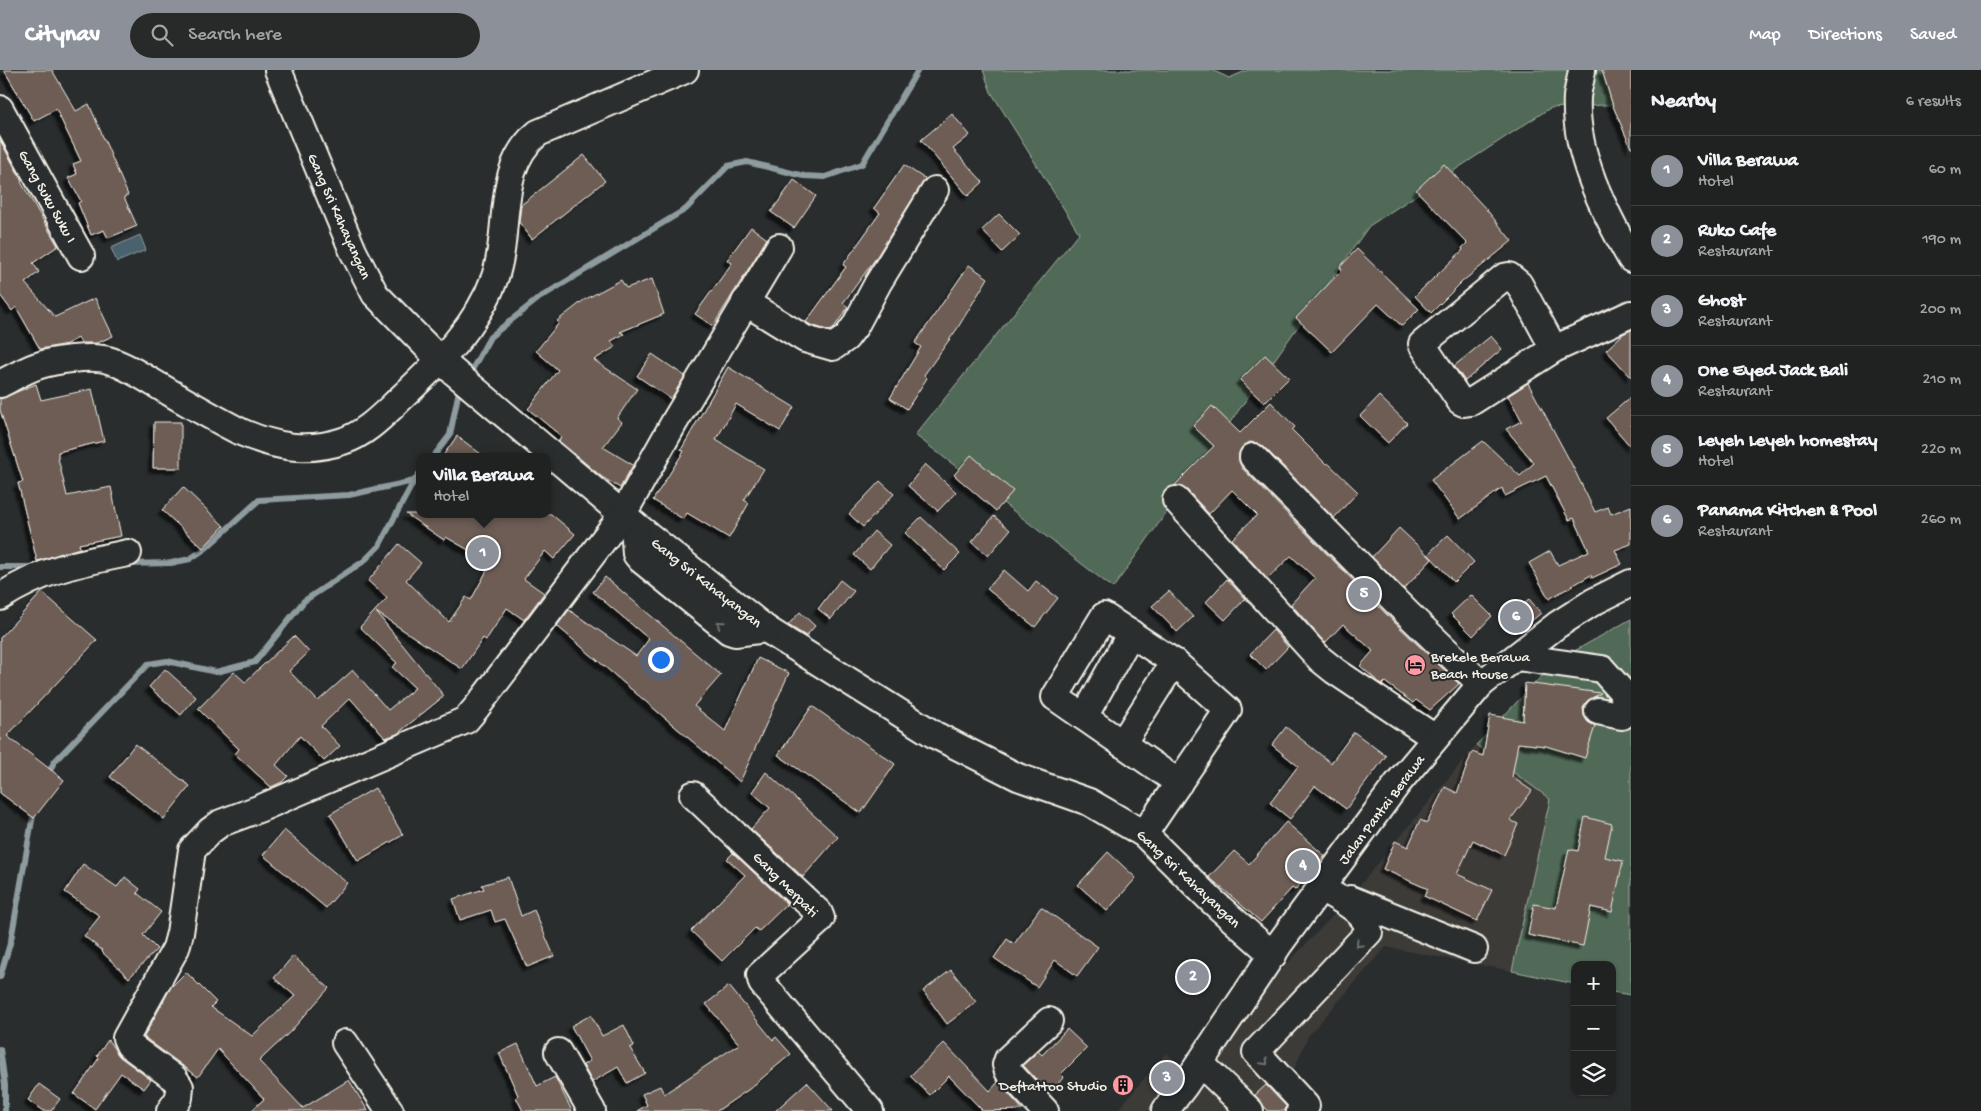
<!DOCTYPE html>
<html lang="en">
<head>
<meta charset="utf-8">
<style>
	:root { --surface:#202222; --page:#282a2a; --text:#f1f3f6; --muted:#a2a4a5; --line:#3d3f40; --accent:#8c9099 }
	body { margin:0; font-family:"Gochi Hand",sans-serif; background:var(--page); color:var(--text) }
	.controls { position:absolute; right:15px; bottom:15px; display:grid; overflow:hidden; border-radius:10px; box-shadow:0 1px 4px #0004 }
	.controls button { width:45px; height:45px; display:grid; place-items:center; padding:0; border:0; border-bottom:1px solid var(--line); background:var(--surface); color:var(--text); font:25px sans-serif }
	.you { position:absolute; left:660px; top:589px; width:18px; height:18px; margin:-12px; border:4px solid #fff; border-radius:50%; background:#1a73e8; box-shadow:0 0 0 8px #1a73e833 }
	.badge { display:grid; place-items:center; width:32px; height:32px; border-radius:50%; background:var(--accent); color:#fff; font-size:16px; font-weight:700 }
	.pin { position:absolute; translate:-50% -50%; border:2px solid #fff; box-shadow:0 1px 5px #0006 }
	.popup { position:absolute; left:416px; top:383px; width:135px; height:65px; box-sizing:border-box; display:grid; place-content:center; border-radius:10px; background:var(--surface); filter:drop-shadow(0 1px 4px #0005); font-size:16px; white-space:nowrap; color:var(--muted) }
	.popup b { font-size:19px; color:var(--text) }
	.popup::after { content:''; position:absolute; left:50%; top:100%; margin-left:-10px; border:10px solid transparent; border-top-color:var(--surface) }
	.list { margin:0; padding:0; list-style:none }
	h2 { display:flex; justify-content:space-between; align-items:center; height:65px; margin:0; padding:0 20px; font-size:21px }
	h2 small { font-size:16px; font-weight:400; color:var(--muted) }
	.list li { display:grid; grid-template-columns:32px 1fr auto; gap:15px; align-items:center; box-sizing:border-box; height:70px; padding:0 20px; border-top:1px solid var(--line) }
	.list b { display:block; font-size:19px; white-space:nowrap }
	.list p { margin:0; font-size:16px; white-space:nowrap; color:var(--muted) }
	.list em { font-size:16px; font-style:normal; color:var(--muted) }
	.icon { flex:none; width:28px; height:28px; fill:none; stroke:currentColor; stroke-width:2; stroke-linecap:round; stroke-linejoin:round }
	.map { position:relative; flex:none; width:1631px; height:1041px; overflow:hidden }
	header { display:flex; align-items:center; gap:30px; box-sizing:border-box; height:70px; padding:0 25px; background:var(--accent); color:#fff }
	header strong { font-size:24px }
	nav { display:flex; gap:28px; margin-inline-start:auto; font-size:18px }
	.search { width:350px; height:45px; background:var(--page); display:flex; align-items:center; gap:12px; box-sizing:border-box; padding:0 18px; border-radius:28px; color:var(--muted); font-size:19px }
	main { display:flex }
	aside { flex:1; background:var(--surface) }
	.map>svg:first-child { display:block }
	.built { fill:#3e3b39 }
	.green { fill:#516a59; stroke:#a2aea0 }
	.water { fill:#4a626e; stroke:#8e9b9f }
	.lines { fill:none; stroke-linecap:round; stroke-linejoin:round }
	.stream { stroke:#8e9b9f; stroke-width:6 }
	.building { fill:#6d5d54; stroke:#f4f1e8; filter:url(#shadow) }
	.minor-casing { stroke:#f4f1e8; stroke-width:30 }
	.minor { stroke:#2a2d2e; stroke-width:26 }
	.oneway { stroke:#71726f }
	.labels { text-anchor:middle; stroke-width:4.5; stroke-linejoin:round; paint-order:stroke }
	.street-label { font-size:15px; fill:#f4f1e8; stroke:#2a2d2e }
	.poi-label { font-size:15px; fill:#f4f1e8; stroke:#2a2d2e; text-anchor:start }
</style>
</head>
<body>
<header>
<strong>Citynav</strong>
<div class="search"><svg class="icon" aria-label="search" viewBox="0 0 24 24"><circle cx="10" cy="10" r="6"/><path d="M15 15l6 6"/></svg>Search here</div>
<nav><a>Map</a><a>Directions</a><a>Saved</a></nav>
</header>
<main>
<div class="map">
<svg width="1631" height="1041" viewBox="0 0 1631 1041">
	<defs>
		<filter id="shadow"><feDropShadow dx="-4.5" dy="4.5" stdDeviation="1" flood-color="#0009"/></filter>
	</defs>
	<rect width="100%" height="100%" fill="#2a2d2e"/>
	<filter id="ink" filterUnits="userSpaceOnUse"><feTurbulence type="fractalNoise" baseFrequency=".02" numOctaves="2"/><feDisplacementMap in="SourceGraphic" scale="10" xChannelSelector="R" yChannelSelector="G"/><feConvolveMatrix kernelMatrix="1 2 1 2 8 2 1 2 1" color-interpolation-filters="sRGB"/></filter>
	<g filter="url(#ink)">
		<path class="built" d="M1476,675L1550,729L1512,901L1386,877L1308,966L1277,1041H1117L1166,983L1192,1005L1264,918L1347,831Z"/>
		<g class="green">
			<path d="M983,0H1212L1229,8L1248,0H1631L1623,34L1550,38L1369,156L1113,518L915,365L1079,163L991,22Z"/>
			<path d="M1631,549V925L1612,922V895H1575V914L1512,901L1550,729L1476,675L1555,592Z"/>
		</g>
		<path class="water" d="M140,165L146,180L117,192L111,178Z"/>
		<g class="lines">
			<g class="stream">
				<path d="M468,307L490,267L539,228L686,139L728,96L747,92L804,106L825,107L862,94L918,0"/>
				<path d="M433,387L450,365L458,325L463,316"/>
				<path d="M126,494L171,493L190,489L206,478L259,430L349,425L414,411L419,404"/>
				<path d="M0,497H36"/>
				<path d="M47,707L54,692L148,594L167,591L216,602L255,592L304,531L364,491L379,476L414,411"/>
				<path d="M0,907L11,870L34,739"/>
				<path d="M0,979L5,1015V1041"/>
			</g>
		</g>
		<g class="building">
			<path d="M4,0H52L76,41L89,34L128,125L124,127L137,156L108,168L104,160L91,165L78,133L81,131L68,108L77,104L73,94L81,91L56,39L34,51Z"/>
			<path d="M1602,0H1631V78L1613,36Z"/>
			<path d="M952,44L970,65L953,79L983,112L968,126L921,70Z"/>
			<path d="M0,70L22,111L21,112L58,176L33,193L39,202L25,213L55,247L95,228L113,266L97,273H81L78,268L67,274L40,279L16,237L12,241L0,225Z"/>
			<path d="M584,85L605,111L532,169L519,152L521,135Z"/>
			<path d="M1444,94L1486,139L1512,171L1462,212L1431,243L1415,226L1463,180L1462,178L1467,173L1416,120Z"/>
			<path d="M904,95L925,109L876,188L843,233L848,237L833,259L830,261L811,255L806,252L846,197L843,195L880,143L874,138Z"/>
			<path d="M794,110L816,126L794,158L771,142Z"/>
			<path d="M999,144L1020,165L1002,182L982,160Z"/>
			<path d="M751,157L767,169L713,256L695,244L732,193L727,190Z"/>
			<path d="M1357,179L1419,239L1402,256L1378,234L1332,282L1296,248L1342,200L1340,197Z"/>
			<path d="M969,195L988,208L957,259L924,305L927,308L907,339L890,328L921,277L915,273Z"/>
			<path d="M652,209L664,244L620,262L624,264L611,271L615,277L594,290L637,319L617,348L622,352L603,377L633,395L620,418L602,407L559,371L561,366L528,339L558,300L536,281L559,253L557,251L584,230L621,210L626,218Z"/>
			<path d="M1631,260V307L1606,280L1623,264Z"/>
			<path d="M1491,266L1502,279L1465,311L1454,296Z"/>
			<path d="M652,284L685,306L671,329L637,306Z"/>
			<path d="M1265,285L1289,308L1264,333L1240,310Z"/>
			<path d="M728,297L794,337L780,361L736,334L716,370L764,399L744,430L749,433L729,468L687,443L683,449L653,430L684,381L681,380Z"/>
			<path d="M1528,313L1571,393L1595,442L1608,437L1611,444L1631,436V474L1615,480L1622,494L1592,508L1591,505L1549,529L1529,493L1550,481L1558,495L1589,481L1574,448L1569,450L1546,406L1505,426L1502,418L1460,449L1431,410L1483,371L1520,406L1534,393L1506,359L1522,351L1508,326Z"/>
			<path d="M36,314L41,330L92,319L104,371L58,382V388L67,426L111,417L121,466L79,474L80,478L37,491L18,413L23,412L0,340V329Z"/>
			<path d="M1379,326L1407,353L1388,373L1360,346Z"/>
			<path d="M1631,327V377L1606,348Z"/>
			<path d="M1271,332L1295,357L1292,360L1326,394L1328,393L1358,422L1334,448L1263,376L1257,373L1250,372L1243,376L1239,383V391L1242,398L1396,554L1459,614L1430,640L1416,630L1413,633L1385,612L1382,615L1360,596L1373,581L1343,554L1325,573L1291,534L1315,508L1291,486L1267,509L1232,469L1257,445L1232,420L1209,444L1187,420L1175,415L1214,376L1193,356L1212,336L1240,363Z"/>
			<path d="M154,352H181V398H153Z"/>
			<path d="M457,366L485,387H442Z"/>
			<path d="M971,385L1013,421L996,441L954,405Z"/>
			<path d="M925,394L956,422L938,441L908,416Z"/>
			<path d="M880,411L894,424L863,457L849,444Z"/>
			<path d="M183,417L224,456L203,478L162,440Z"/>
			<path d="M406,444H551L575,464L554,489L545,481L524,509L544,523L524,550L507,538L486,570L483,568L462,599L376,542L444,626L397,664L385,668L350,628L321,656L340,676L324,691L300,666L276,695L288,706L282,712L271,717L235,684L239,679L198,639L234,602L245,612L294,566L309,582L289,601L318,631L353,600L388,640L415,618L392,597L397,593L360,557L387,528L368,511L399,474L421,493L406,510L449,552L466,527L471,530L491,493L446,467L444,470Z"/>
			<path d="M994,446L1010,460L988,486L972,472Z"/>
			<path d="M921,447L960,484L944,500L905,463Z"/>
			<path d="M1399,458L1432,489L1404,519L1372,487Z"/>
			<path d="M874,461L890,475L870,499L854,485Z"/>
			<path d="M1448,465L1474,492L1454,512L1428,484Z"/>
			<path d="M1004,500L1028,521L1036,511L1058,528L1035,557L987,519Z"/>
			<path d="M605,507L721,605L694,636L725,661L758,588L789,603L740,712L557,556L569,540L636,586L649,569L593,522Z"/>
			<path d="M1227,509L1245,529L1225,550L1206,532Z"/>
			<path d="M840,510L854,521L831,549L818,539Z"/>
			<path d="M1169,521L1193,547L1177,562L1152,536Z"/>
			<path d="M42,522L97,570L7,666L64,710L34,748L0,723V568Z"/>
			<path d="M1471,525L1492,546L1473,566L1451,544Z"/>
			<path d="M1529,529L1541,543L1522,559L1510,544Z"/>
			<path d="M800,542L815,556L806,566L788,555Z"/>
			<path d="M1273,560L1288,577L1266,600L1250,584Z"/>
			<path d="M165,599L196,627L181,645L149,617Z"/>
			<path d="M1525,613L1601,623L1587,631L1583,638L1584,646L1588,652L1595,656L1585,688L1546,676L1518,673L1512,707L1532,721L1510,750L1518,754L1504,785L1473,770L1457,804L1492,820L1477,851L1424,826L1428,819L1383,799L1395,771L1408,777L1420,750L1427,753L1445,717L1457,723L1472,682L1483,686L1490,645L1523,651Z"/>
			<path d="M812,636L895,694L861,743L778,685Z"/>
			<path d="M1286,657L1331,693L1354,662L1386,686L1346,739L1315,716L1290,749L1270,733L1298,696L1272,675Z"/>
			<path d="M135,674L190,716L164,749L110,707Z"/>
			<path d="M766,702L838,767L803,807L751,759L770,738L752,722Z"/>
			<path d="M375,718L403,765L358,791L330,744Z"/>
			<path d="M1585,747L1612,754L1605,787L1623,791L1612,842L1591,837L1583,876L1528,865L1534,834L1556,838L1569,779L1578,781Z"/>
			<path d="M1286,752L1325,786L1295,820L1292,818L1261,852L1209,807L1234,781L1249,794Z"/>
			<path d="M284,760L347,813L326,838L263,785Z"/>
			<path d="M1108,782L1136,808L1107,841L1078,815Z"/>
			<path d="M733,783L787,834L759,861L755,858L722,891L691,861L745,805L727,789Z"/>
			<path d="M83,794L117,817L125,807L140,819L137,823L161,842L143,865L157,879L129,908L102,882L103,881L84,866L100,846L65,822Z"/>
			<path d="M508,807L521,846L534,840L554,886L527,897L505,849L495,852L491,840L460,850L453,829L484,819L482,815Z"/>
			<path d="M1041,837L1098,877L1077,906L1055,890L1037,917L994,888L1007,869L1014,874Z"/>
			<path d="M293,886L329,918L290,962L259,991L303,1038L349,1010L368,1041H251L264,1029L218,979L198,1007L144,967L171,917L186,902L216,932L211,937L252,966L295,926L274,908Z"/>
			<path d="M951,900L976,932L947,954L923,921Z"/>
			<path d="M729,916L773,970L776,967L791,984L748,1020L717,1041H637L647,1035L642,1024L660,1016L664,1024L739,974L706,934Z"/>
			<path d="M591,945L602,966L624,955L634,976L630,978L645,1003L627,1013L618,997L592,1012L583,995L590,991L571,956Z"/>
			<path d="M1067,959L1087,978L1061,1004L1064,1007L1049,1023L1023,995L1038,981L1042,985Z"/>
			<path d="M108,970L120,987L151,1010L144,1019L121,1003L95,1039L74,1024L99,988L97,986Z"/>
			<path d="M944,973L990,1021L998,1012L1023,1040L983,1041L949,1006L930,1025L910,1006Z"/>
			<path d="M518,974L537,1016L555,1007L572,1041H523L516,1027L518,1025L499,983Z"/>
			<path d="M807,1012L833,1041H775Z"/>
			<path d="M39,1014L60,1029L51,1041H43L28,1030Z"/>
			<path d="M1266,1015L1286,1036L1285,1041H1268L1255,1025Z"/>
		</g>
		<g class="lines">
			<g class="minor-casing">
				<g id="minor">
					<path d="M278,0L353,181L375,224L441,291L634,454L766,559L935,665L1018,707L1089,732L1144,764L1212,831L1273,885"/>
					<path d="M1582,0C1581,9 1578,18 1577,27C1574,84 1604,141 1631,189"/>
					<path d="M0,39L81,186"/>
					<path d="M745,232L805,269L833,277L846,268L855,256L878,213L935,120"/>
					<path d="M1554,279L1519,214L1509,206L1504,207L1422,274L1460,331L1464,333L1471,332L1554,279L1631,244"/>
					<path d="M0,314C12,308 25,300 37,296C54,290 92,285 108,290C126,295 143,307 159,316C186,332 213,348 241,362C276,377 306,383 343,371C365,364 382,346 398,331C436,295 477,258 495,207C511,160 495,97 538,63L685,0"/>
					<path d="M1253,387L1407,543L1481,614"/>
					<path d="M1176,430L1320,589L1335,601L1435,668"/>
					<path d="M634,454L636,484L640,489L729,561L735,563L766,559"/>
					<path d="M0,527C44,499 78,493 128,483"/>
					<path d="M1517,587L1602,599L1625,625L1622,646L1598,641"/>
					<path d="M1084,647L1131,563"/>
					<path d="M1122,674L1174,592"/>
					<path d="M693,725L819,843L821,848L818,852L760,905L762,913L870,1041"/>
					<path d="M1144,764L1228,640L1174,592L1104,546L1055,627L1179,713"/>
					<path d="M1350,829L1474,879"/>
					<path d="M345,973L390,1041"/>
					<path d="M558,982L592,1041"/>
					<path d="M1200,993L1250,1041"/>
					<path d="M170,1041L179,1028L180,1017L174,1008L129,975L126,968L176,878L180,863L192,780L210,761L221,753L261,738L450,657L466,650L477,637L623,444L675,351L779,177"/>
					<path d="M1045,1041L1008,1001L1006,995L1008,989L1049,951"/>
					<path d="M1165,1041L1185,1015L1280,873L1398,713L1481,614L1557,555L1593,532L1631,513"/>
					<path d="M1300,1041L1306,1036L1256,982L1369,862C1367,841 1338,829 1321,818"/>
				</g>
			</g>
			<use href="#minor" class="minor"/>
		</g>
		<defs><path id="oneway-chevron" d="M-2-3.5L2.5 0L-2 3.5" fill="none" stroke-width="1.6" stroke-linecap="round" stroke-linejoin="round" transform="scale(1.25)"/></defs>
		<g class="oneway">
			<use href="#oneway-chevron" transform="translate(720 554) rotate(-141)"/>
			<use href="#oneway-chevron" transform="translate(1359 874) rotate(133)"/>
			<use href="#oneway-chevron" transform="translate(1265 992) rotate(47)"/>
		</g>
	</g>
	<defs>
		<g id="hotel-disc" transform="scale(1.125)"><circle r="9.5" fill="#ff9aa2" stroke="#2a2d2e"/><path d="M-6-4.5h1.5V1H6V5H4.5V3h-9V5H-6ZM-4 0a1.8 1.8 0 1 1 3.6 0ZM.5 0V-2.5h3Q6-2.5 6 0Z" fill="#111"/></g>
		<g id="building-disc" transform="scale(1.125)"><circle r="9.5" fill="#ff9aa2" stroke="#2a2d2e"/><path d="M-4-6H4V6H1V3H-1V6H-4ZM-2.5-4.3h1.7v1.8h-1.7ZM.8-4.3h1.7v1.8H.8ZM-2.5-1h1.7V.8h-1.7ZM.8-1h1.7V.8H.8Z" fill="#111"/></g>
	</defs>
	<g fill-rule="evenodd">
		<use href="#hotel-disc" x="1415" y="595"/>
		<use href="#building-disc" x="1123" y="1015"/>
	</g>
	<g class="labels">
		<g class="street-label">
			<text transform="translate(48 126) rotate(61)" y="5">Gang Suku Suku I</text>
			<text transform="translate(340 146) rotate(66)" y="5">Gang Sri Kahayangan</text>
			<text transform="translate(707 512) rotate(38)" y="5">Gang Sri Kahayangan</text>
			<text transform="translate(1381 739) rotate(-53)" y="5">Jalan Pantai Berawa</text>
			<text transform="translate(1189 808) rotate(43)" y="5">Gang Sri Kahayangan</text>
			<text transform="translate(786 814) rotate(45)" y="5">Gang Merpati</text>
		</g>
		<g class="poi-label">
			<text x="1431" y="591">Brekele Berawa<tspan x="1431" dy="17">Beach House</tspan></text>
			<text x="1107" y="1020" text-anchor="end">Deftattoo Studio</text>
		</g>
	</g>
</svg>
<div class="controls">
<button>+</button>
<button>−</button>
<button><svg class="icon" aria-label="layers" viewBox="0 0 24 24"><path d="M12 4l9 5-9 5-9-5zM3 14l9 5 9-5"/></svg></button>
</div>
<div class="you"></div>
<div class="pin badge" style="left:483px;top:483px">1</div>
<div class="popup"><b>Villa Berawa</b>Hotel</div>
<div class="pin badge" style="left:1193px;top:907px">2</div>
<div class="pin badge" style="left:1167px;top:1008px">3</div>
<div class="pin badge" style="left:1303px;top:796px">4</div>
<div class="pin badge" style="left:1364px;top:524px">5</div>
<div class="pin badge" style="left:1516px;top:547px">6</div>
</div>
<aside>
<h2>Nearby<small>6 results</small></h2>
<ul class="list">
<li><span class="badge">1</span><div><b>Villa Berawa</b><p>Hotel</p></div><em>60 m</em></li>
<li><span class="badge">2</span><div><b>Ruko Cafe</b><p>Restaurant</p></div><em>190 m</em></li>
<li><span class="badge">3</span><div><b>Ghost</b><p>Restaurant</p></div><em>200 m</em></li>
<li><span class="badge">4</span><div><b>One Eyed Jack Bali</b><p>Restaurant</p></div><em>210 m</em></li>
<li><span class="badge">5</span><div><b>Leyeh Leyeh homestay</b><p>Hotel</p></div><em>220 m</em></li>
<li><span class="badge">6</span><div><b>Panama Kitchen &amp; Pool</b><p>Restaurant</p></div><em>260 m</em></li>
</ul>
</aside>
</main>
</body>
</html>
